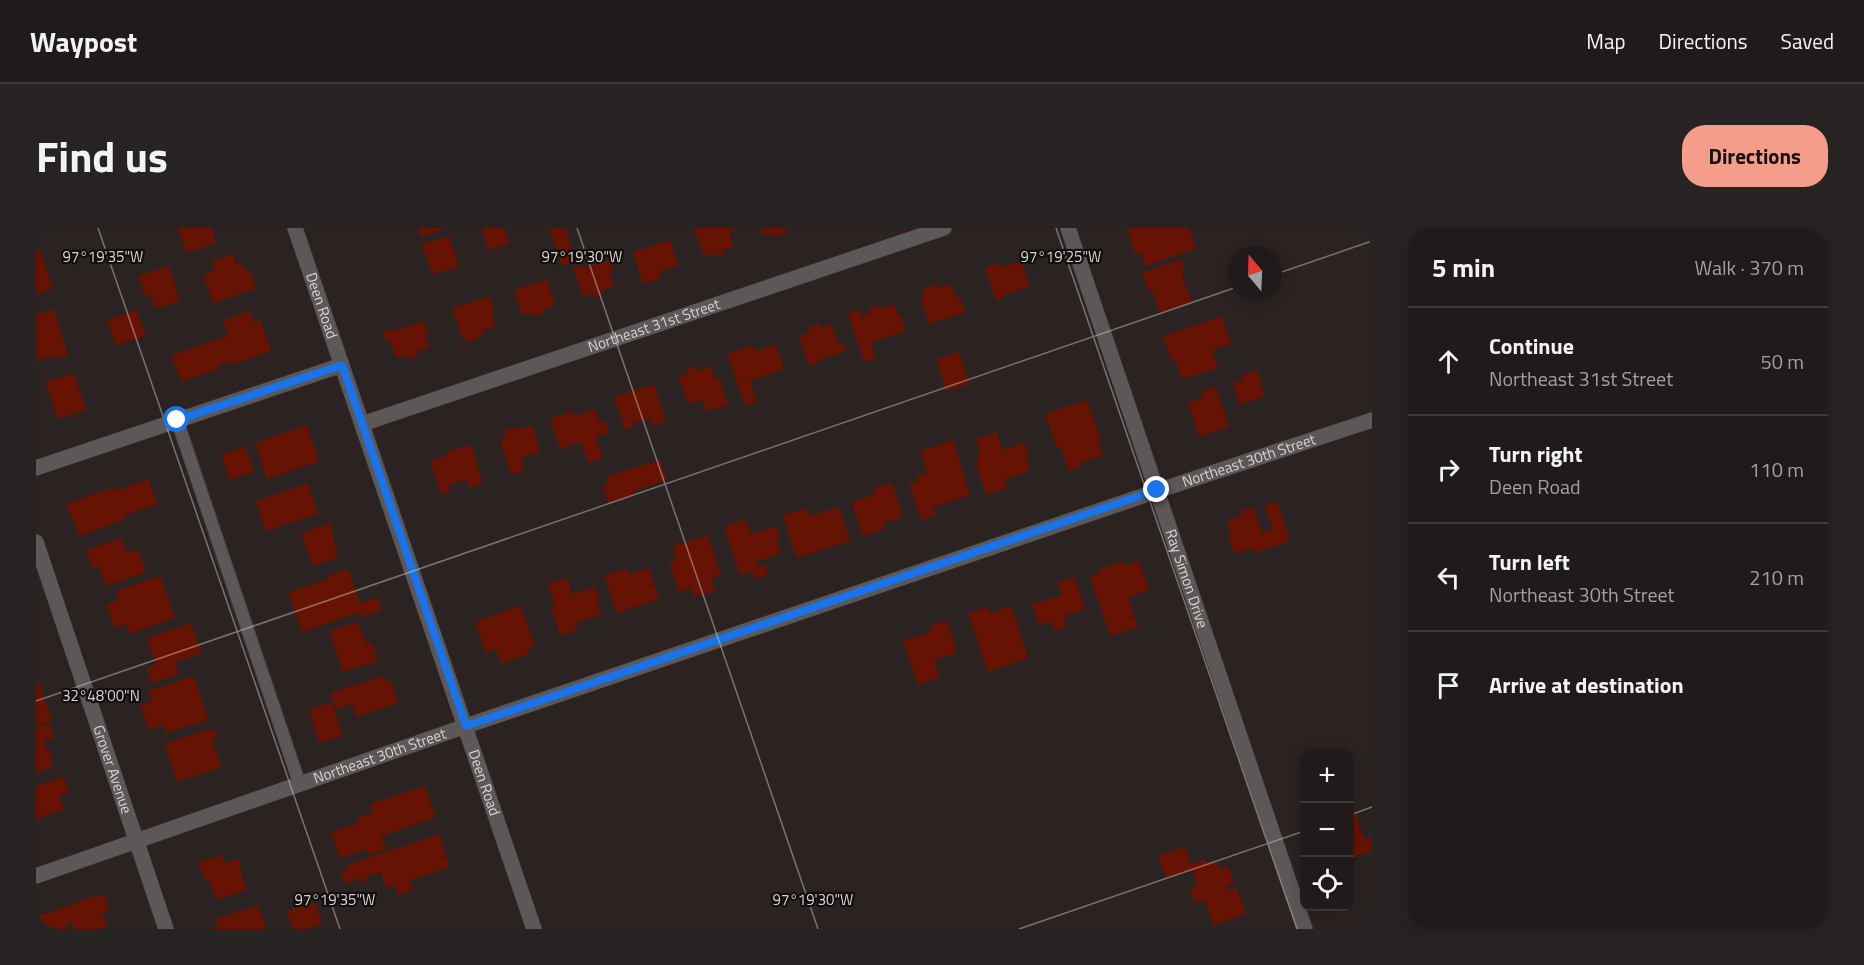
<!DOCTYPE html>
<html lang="en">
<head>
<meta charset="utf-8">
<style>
	:root { --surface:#201a1a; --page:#282323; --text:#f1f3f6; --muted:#a2a1a2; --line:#3d3839; --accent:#f49d8a }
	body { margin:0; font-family:"Titillium Web",sans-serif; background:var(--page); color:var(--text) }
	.controls { position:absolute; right:18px; bottom:18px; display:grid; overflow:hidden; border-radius:12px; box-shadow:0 3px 15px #0003 }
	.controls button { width:54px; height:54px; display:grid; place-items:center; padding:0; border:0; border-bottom:2px solid var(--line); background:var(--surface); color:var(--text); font:30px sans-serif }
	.compass { position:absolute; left:1192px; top:18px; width:54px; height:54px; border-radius:50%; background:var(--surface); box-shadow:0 3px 15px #0003; rotate:341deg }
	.stop { position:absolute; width:18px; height:18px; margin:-14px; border:4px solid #1a73e8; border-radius:50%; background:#fff }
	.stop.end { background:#1a73e8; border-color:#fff; box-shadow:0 2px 6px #0008 }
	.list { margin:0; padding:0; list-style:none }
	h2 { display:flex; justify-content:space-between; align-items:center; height:78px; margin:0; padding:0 24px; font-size:26px }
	h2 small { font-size:20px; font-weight:400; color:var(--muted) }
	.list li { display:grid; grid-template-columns:39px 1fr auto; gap:18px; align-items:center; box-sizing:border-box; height:108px; padding:0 24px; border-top:2px solid var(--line) }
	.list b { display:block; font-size:22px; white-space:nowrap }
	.list p { margin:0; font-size:20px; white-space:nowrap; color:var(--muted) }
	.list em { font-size:20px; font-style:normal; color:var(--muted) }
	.icon { flex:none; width:33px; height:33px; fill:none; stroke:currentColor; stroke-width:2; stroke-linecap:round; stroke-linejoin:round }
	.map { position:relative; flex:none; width:1336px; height:701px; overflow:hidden; border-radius:24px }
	header { display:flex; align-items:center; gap:36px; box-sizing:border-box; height:84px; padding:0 30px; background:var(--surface); border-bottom:2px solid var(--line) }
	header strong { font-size:28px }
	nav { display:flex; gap:33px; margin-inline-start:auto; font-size:21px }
	.intro { display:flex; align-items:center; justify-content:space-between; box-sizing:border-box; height:144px; padding:0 36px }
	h1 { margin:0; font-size:42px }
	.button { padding:15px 27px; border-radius:24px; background:var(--accent); color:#111; font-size:21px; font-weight:700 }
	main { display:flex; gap:36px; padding:0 36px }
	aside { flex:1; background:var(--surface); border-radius:24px; box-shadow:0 3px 15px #0003 }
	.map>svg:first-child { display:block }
	.building { fill:#671303 }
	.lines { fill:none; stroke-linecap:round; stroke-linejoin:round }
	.service-casing { stroke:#463f3e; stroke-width:14 }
	.minor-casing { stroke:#463f3e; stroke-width:16 }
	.tertiary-casing { stroke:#463f3e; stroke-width:16 }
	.service { stroke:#5c5857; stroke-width:12 }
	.minor { stroke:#5c5857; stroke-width:15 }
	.tertiary { stroke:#5c5857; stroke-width:15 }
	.route { stroke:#1a73e8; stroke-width:8 }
	.ticks { fill:none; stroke:#d9d4d3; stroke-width:1.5; stroke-opacity:0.45 }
	.labels { text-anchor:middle; stroke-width:4.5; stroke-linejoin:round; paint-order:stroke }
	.street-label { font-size:15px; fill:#d9d4d3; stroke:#110e0d }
	.ticks-label { font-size:15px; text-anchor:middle; fill:#d9d4d3; stroke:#110e0d; stroke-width:4.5; stroke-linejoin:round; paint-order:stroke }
</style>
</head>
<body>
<header>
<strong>Waypost</strong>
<nav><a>Map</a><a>Directions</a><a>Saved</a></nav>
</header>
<div class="intro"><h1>Find us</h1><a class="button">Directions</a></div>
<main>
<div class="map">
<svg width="1336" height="701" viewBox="0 0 1336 701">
	<rect width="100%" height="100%" fill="#2a2322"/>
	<g class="building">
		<path d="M142,0H176L180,15L150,25Z"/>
		<path d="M382,0H410L384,9Z"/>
		<path d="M446,0H469L473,16L452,22Z"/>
		<path d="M513,0H529L540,33L526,38Z"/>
		<path d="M658,0H698V2L693,4L698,19L686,22L688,27L681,29L679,25L668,28Z"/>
		<path d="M725,0H755L749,3L750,5L738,9L736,5L728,8Z"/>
		<path d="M1091,0H1153L1160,21L1109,38L1105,24L1099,26Z"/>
		<path d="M413,8L423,39L396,46L386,16Z"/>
		<path d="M634,12L642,38L623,44L625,50L607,56L597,24Z"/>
		<path d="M3,21L17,60L2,66L0,63V22Z"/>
		<path d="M197,26L200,36L205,34L208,42L213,40L220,61L177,75L167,47L179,42L176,33Z"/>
		<path d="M573,31L577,44L573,45L578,59L566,62L568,67L558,70L557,65L547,69L537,40L544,38L545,40Z"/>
		<path d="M1145,31L1149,44L1146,45V48L1156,74L1124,85L1116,62L1112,63L1106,45Z"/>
		<path d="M985,33L994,58L966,68L967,70L960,73L949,40L964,35L965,40Z"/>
		<path d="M133,38L144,73L119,81L115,67L109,69L102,48Z"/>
		<path d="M511,51L519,77L507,82L508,85L496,89L495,85L486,87L478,62Z"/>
		<path d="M902,56L903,60L915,56L920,70L924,69L930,84L893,96L884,68L888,66L887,61Z"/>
		<path d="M453,68L459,83L455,85L460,98L446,103L447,108L431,115L428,109L426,110L416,80Z"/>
		<path d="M858,76L862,88H865L870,103L835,114L840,130L828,134L812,85L823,81L825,88L833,86L832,81L843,77L845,81Z"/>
		<path d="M18,81L32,127L17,131L16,128L1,133L0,87Z"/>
		<path d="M101,82L110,108L80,117L71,92Z"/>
		<path d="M214,83L218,94L225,92L235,123L195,137L194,133L182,137L183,141L145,154L135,127L192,108L187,92Z"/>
		<path d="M1186,88L1195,116L1176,122L1182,140L1146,151L1139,131L1135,132L1127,108Z"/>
		<path d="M387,93L392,106L389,107L393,119L380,124L381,128L371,132L369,126L360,130L354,112L350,113L347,104L356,101L357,103Z"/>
		<path d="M783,95L785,100L795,96L803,117L807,116L810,123L781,133L782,135L773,138L763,108L774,104L772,99Z"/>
		<path d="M740,116L748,141L714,153L721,174L709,178L691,126L717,117L719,123Z"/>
		<path d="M923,124L933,156L910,163L900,131Z"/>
		<path d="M659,138L661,143L675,138L679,152L684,151L692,177L669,183L666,172L651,176L643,149L652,146L650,141Z"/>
		<path d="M1221,142L1229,168L1203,177L1197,155L1207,152L1206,147Z"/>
		<path d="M38,145L50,182L22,191L9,154Z"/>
		<path d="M618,156L630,193L617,197L614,190L596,196L597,200L589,202L578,169Z"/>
		<path d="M1180,159L1193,199L1163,209L1152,175L1167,170L1165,164Z"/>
		<path d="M1051,172L1065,213L1062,214L1067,227L1043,235L1045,239L1033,243L1024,219L1021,220L1009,186Z"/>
		<path d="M559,181L563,193L568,192L573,205L560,209L567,230L552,235L545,214L524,221L514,191L537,183L538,188Z"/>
		<path d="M271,197L283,233L231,251L219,215Z"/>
		<path d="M496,197L504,224L485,230L489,242L475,247L464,211L470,209L468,202L480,199L481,202Z"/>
		<path d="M961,204L967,222L988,214L993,229L990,230L994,243L968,252L971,260L950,267L939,233L943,232L941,225L944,223L940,211Z"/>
		<path d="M917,212L934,267L897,279L900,287L885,292L873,256L882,253L881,248L891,245L884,223Z"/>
		<path d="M435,217L447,255L433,260L430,251L413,257L415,263L405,266L394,234L412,227L411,223Z"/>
		<path d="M209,218L218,244L194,252L185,227Z"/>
		<path d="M624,232L631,252L597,263L598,267L572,275L567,258L572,256L569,249Z"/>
		<path d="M113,251L121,276L87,288L88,292L44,308L30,276L78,259L79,263Z"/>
		<path d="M856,254L867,289L847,295L849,301L826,308L816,274L839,266L837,260Z"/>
		<path d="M272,255L282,286L229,303L220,273Z"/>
		<path d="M1241,273L1254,313L1218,325L1216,320L1198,326L1192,307L1195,306L1191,293L1205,288L1204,283L1217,279L1226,305L1237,301L1228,277Z"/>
		<path d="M803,279L814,313L760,330L747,287L771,280L774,288Z"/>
		<path d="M710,291L715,306L740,298L745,311L740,312L745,325L719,334L721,339L728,336L732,346L719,351L716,343L704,347L688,299Z"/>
		<path d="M294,295L302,329L276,338L265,305Z"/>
		<path d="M672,307L685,348L675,351L679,363L658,369L655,360L643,364L633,334L640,332L636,318Z"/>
		<path d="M86,310L91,325L102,322L110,344L70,358L63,338L56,340L50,322Z"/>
		<path d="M1087,333L1088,337L1103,333L1113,362L1092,369L1102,399L1074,408L1054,348L1064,345L1063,341Z"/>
		<path d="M590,340L593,346L613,340L623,371L581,385L568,348Z"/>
		<path d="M312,341L324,375L342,369L346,383L326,389L325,384L266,404L252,364L293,351L292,348Z"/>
		<path d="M124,348L139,390L94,406L91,396L79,401L70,377L83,372L80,363Z"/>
		<path d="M1039,349L1049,381L1028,388L1031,399L1018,403L1015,393L1003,397L996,376L1026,367L1022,354Z"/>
		<path d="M531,350L536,366L559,359L564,374L561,375L565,387L539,395L542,402L524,407L515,378L519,377L512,356Z"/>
		<path d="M484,377L499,418L491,422L492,426L465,436L460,421L450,425L439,394Z"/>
		<path d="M975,378L992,430L952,444L932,385L951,379L953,385Z"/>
		<path d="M911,392L921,424L898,432L904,449L882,457L867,413L896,403L894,398Z"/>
		<path d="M322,394L330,416L336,414L342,433L307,444L293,403Z"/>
		<path d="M155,395L166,425L139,434L143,446L116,455L111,440L120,437L111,410Z"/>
		<path d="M158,448L172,492L130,505L127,497L113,502L104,477L116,473L113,463Z"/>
		<path d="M347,448L349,454L355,452L362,475L320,489L316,476L300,481L294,465Z"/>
		<path d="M3,455L16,492L0,498V456Z"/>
		<path d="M296,474L307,508L283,515L273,482Z"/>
		<path d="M13,495L18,510L8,513L12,523L15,522L17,528L14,530L17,539L0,545V500Z"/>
		<path d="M173,501V503L179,501L182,510L176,512L185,539L141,554L128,516Z"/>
		<path d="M28,549L33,565L23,568L28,581L0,591V558Z"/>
		<path d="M389,558L395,575L394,576L399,585L398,590L345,608L350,621L333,627L331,621L304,630L295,604L323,595L321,590L337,584L334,576Z"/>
		<path d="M1314,575H1316L1328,611L1336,608V623L1314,630Z"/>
		<path d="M404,606L413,639L373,653L377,662L362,667L359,657L350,660L345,644L330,649L331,654L327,655L325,650L308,656L304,644L313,641L311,637Z"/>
		<path d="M1149,619L1155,636L1169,632L1171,636L1181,633L1184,641L1192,638L1198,655L1191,658L1193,663L1201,660L1210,686L1177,697L1169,672L1159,675L1154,660L1161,657L1156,641L1130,650L1122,628Z"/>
		<path d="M186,627L188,635L203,631L205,639H203L211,662L180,672L173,651L169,653L163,634Z"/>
		<path d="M61,667L62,669L68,667L73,683L66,684L71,698L62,701H37L35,694L30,695L31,701H0V688L10,685V686Z"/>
		<path d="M279,674L286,696L270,701H257L251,683Z"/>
		<path d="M222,677L230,701H173L182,698L180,691Z"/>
	</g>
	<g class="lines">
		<g class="service-casing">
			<path id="service" d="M141,192L264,557"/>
		</g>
		<g class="minor-casing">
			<g id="minor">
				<path id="s1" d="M1032,0L1269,701"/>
				<path id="s2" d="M326,196L908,0"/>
				<path d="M0,240L306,137"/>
				<path id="s3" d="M0,314L130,701"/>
				<path id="s4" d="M0,648L430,498L1121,263L1336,192"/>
			</g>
		</g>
		<g class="tertiary-casing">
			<g id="tertiary">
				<path id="s5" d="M259,0L498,701"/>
			</g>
		</g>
		<use href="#service" class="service"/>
		<use href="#minor" class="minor"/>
		<use href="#tertiary" class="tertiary"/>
	</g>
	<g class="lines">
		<path class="route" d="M141,192L306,137L430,498L1121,262"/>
	</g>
	<path class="ticks" d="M62,0L304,701M541,0L782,701M1020,0L1261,701M1237,47L1336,13M0,473L1201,59M1314,587L1336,579M983,701L1268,603"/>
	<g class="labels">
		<g class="street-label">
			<text dy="5" stroke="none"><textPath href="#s5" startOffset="82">Deen Road</textPath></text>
			<text dy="5" stroke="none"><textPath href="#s2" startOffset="308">Northeast 31st Street</textPath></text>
			<text dy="5" stroke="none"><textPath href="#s4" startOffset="1282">Northeast 30th Street</textPath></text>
			<text dy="5" stroke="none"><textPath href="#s1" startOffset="370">Ray Simon Drive</textPath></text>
			<text dy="5" stroke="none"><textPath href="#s4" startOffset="364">Northeast 30th Street</textPath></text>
			<text dy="5" stroke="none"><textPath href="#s3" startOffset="240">Grover Avenue</textPath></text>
			<text dy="5" stroke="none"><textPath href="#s5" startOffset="586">Deen Road</textPath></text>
		</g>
	</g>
	<g class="ticks-label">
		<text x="67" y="34">97°19'35"W</text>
		<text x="546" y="34">97°19'30"W</text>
		<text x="1025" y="34">97°19'25"W</text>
		<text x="65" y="473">32°48'00"N</text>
		<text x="299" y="677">97°19'35"W</text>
		<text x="777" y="677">97°19'30"W</text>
	</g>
</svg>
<div class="controls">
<button>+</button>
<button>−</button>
<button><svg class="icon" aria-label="locate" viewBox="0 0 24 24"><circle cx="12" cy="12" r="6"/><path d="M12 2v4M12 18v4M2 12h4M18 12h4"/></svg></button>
</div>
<svg class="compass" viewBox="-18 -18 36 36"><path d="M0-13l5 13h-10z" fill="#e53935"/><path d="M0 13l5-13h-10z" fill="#a2a1a2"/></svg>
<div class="stop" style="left:141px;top:192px"></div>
<div class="stop end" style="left:1121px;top:262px"></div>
</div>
<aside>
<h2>5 min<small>Walk · 370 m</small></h2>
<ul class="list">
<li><svg class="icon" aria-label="ahead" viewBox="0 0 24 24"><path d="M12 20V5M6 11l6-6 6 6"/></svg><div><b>Continue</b><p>Northeast 31st Street</p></div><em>50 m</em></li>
<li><svg class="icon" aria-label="right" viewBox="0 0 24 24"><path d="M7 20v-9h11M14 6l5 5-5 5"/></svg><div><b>Turn right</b><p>Deen Road</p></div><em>110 m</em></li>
<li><svg class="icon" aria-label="left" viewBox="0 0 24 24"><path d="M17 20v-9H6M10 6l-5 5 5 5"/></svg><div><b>Turn left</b><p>Northeast 30th Street</p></div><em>210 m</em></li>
<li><svg class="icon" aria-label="arrive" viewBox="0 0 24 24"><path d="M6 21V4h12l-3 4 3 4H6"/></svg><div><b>Arrive at destination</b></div></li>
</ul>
</aside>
</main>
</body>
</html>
